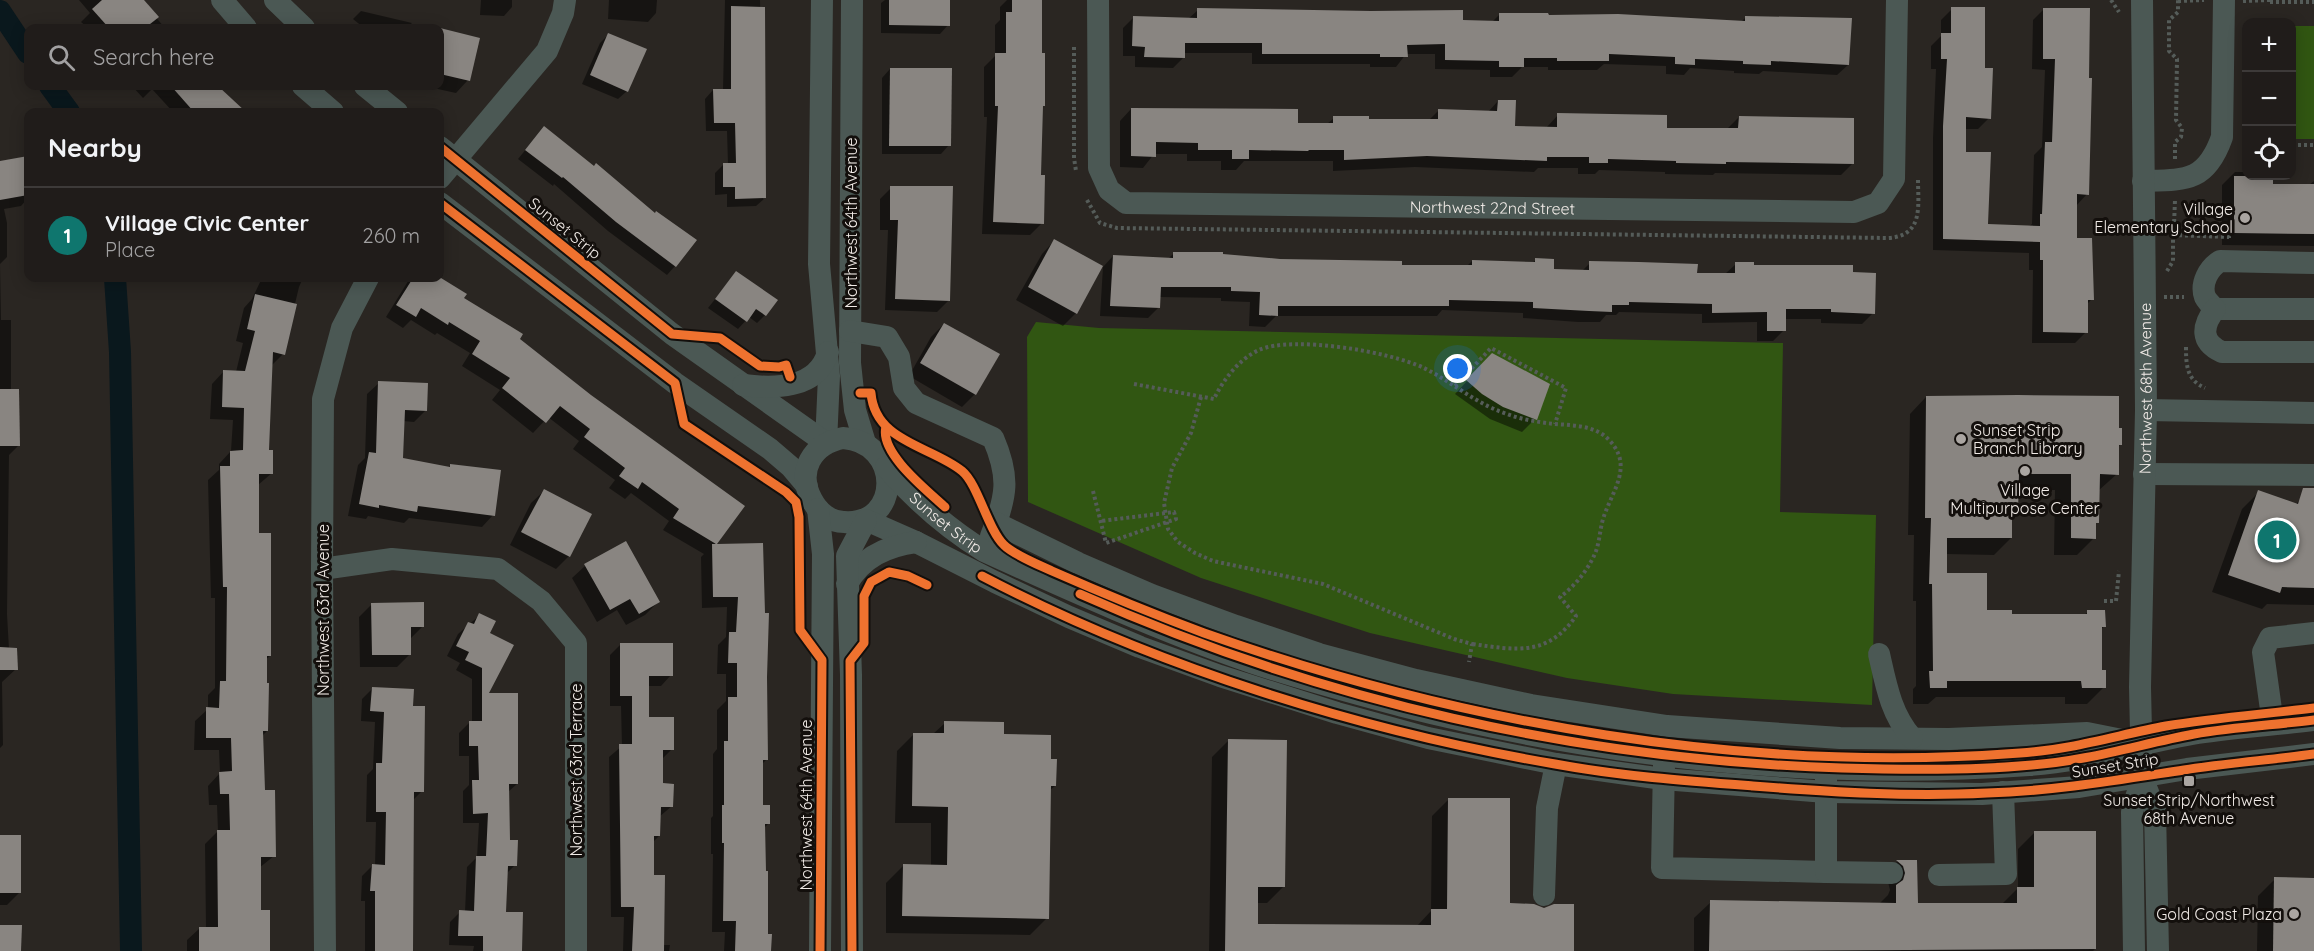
<!DOCTYPE html>
<html lang="en">
<head>
<meta charset="utf-8">
<style>
	:root { --surface:#201c1a; --page:#2d2927; --text:#f1f3f6; --muted:#a2a1a2; --line:#3d3a39; --accent:#0f766e }
	body { margin:0; font-family:Quicksand,sans-serif; background:var(--page); color:var(--text) }
	.controls { position:absolute; right:18px; top:18px; display:grid; overflow:hidden; border-radius:12px; box-shadow:0 3px 15px #0003 }
	.controls button { width:54px; height:54px; display:grid; place-items:center; padding:0; border:0; border-bottom:2px solid var(--line); background:var(--surface); color:var(--text); font:30px sans-serif }
	.you { position:absolute; left:1458px; top:369px; width:21px; height:21px; margin:-15px; border:4px solid #fff; border-radius:50%; background:#1a73e8; box-shadow:0 0 0 9px #1a73e833 }
	.badge { display:grid; place-items:center; width:39px; height:39px; border-radius:50%; background:var(--accent); color:#fff; font-size:20px; font-weight:700 }
	.pin { position:absolute; translate:-50% -50%; border:3px solid #fff; box-shadow:0 2px 6px #0006 }
	.list { margin:0; padding:0; list-style:none }
	h2 { display:flex; justify-content:space-between; align-items:center; height:78px; margin:0; padding:0 24px; font-size:26px }
	h2 small { font-size:20px; font-weight:400; color:var(--muted) }
	.list li { display:grid; grid-template-columns:39px 1fr auto; gap:18px; align-items:center; box-sizing:border-box; height:96px; padding:0 24px; border-top:2px solid var(--line) }
	.list b { display:block; font-size:22px; white-space:nowrap }
	.list p { margin:0; font-size:20px; white-space:nowrap; color:var(--muted) }
	.list em { font-size:20px; font-style:normal; color:var(--muted) }
	.icon { flex:none; width:33px; height:33px; fill:none; stroke:currentColor; stroke-width:2; stroke-linecap:round; stroke-linejoin:round }
	.map { position:relative; flex:none; width:2314px; height:951px; overflow:hidden }
	.search { position:absolute; background:var(--surface); box-shadow:0 3px 15px #0003; left:24px; top:24px; width:420px; height:66px; display:flex; align-items:center; gap:15px; box-sizing:border-box; padding:0 21px; border-radius:12px; color:var(--muted); font-size:22px }
	.panel { position:absolute; background:var(--surface); box-shadow:0 3px 15px #0003; left:24px; top:108px; width:420px; height:174px; border-radius:12px }
	.map>svg:first-child { display:block }
	.green { fill:#315612 }
	.shadow { fill:#0007 }
	.lines { fill:none; stroke-linecap:round; stroke-linejoin:round }
	.canal { stroke:#0a181d; stroke-width:22 }
	.building { fill:#898581 }
	.path { stroke:#555c59; stroke-width:4; stroke-dasharray:3 3; stroke-linecap:butt }
	.minor { stroke:#4b5854; stroke-width:22 }
	.cycleway-casing { stroke:#130f0c; stroke-width:13 }
	.cycleway { stroke:#ef722f; stroke-width:9 }
	.poi-dot { fill:#aba6a2; stroke:#130f0c; stroke-width:2 }
	.labels { text-anchor:middle; stroke-width:6; stroke-linejoin:round; paint-order:stroke }
	.street-label { font-size:16px; fill:#f1ebe7; stroke:#130f0c }
	.poi-label { font-size:16px; fill:#f1ebe7; stroke:#130f0c; text-anchor:end }
</style>
</head>
<body>
<div class="map">
<svg width="2314" height="951" viewBox="0 0 2314 951">
	<rect width="100%" height="100%" fill="#2a2622"/>
	<g class="green">
		<rect x="2292" y="26" width="22" height="113"/>
		<path d="M1036,322L1099,328L1783,343L1780,512L1876,515L1872,705L1673,694L1567,678L1370,633L1201,578L1028,502L1027,337Z"/>
	</g>
	<g class="shadow">
		<path d="M79,0H141L165,28H88L81,22L90,13Z"/>
		<path d="M481,0H512V7L504,16L480,15Z"/>
		<path d="M609,0H657L656,13L648,22L608,19Z"/>
		<path d="M725,0H760L765,198L756,206L727,207V194L715,195V173L724,164H728L727,131H706L705,99L713,90H723Z"/>
		<path d="M885,0H949L948,25L940,34L881,33V3Z"/>
		<path d="M1007,0H1041L1042,107L1040,176L1042,223L1030,235L982,234L987,117H984V67L995,56V25L1000,20V7Z"/>
		<path d="M1952,9L1983,70L1989,118L1978,129H1964V153L1986,225L2028,227L2032,224L2034,155L2042,147L2045,70L2032,69L2033,20L2044,9L2087,194L2076,206V239L2092,299L2086,305V332L2075,343H2032L2033,270H2029V253L1933,250V138L1936,69H1931V46L1941,36V20Z"/>
		<path d="M1198,10L1492,22L1499,15L1741,22L1745,18L1848,65L1837,75L1763,71L1759,74L1734,73V71L1690,68L1684,75L1666,74V66L1604,64L1597,70H1548V67H1522L1512,77H1490V70L1435,69V54H1406L1396,67H1370V64H1252V53H1183V58L1173,68L1135,67V56H1123V28L1133,18L1188,19Z"/>
		<path d="M361,11L412,23L407,28H364L353,19Z"/>
		<path d="M440,30L478,39L468,80L456,93L424,86H440Z"/>
		<path d="M608,35L627,91L618,99L582,84L600,43Z"/>
		<path d="M890,69L949,145L941,154H882V78Z"/>
		<path d="M132,86H214L244,112H173L152,89L143,98Z"/>
		<path d="M1498,101L1513,127L1546,128L1558,115L1665,129H1727L1739,117L1853,163L1841,175L1715,173L1713,175L1665,174V172L1599,170L1595,174H1578V168H1538L1534,172L1415,167L1333,171V161H1244L1236,170H1221V161H1187V154H1154L1143,168L1120,167V121L1131,109L1296,125L1327,124L1334,118L1367,120H1429L1439,110L1488,112Z"/>
		<path d="M536,137L694,241L675,266L667,275L608,231L554,184L553,186L518,159Z"/>
		<path d="M27,158L28,198L21,206L4,209L7,223V257L0,264L1,320H11V390L18,446L9,455L7,614L9,649L16,669L2,682L3,745L0,748V163Z"/>
		<path d="M2235,172H2246V176H2272L2271,185H2309L2314,181V246L2222,245V185Z"/>
		<path d="M891,188L949,300L937,312L885,310L888,230H880V199Z"/>
		<path d="M1054,241L1076,313L1063,326L1016,300L1042,254Z"/>
		<path d="M1174,253L1400,267L1467,266L1472,261L1532,263L1536,260L1552,270L1581,272L1590,263L1696,274H1725L1736,264L1851,274L1873,313L1862,324L1821,323V319H1784V330L1773,341H1757V322L1702,323V314L1619,312L1616,315H1606L1600,322H1578L1523,318V313L1442,310L1437,316H1276L1265,327L1249,326L1250,302L1221,301V298L1159,297V307L1148,318L1100,316L1103,267L1113,256L1168,259Z"/>
		<path d="M440,272L443,275L440,279L462,298L518,339L590,397L742,506L714,545L762,544L767,759L761,765V806L769,823L764,828L767,936L769,951H724L725,932H712L713,854H711V818L713,816V754L717,749V710L726,701V674H717L718,645L726,637L727,607L702,608L701,557L704,554L663,530L669,521L631,493L625,499L609,488L615,480L573,449L579,441L548,417L533,433L492,400L500,390L462,366L470,353L437,333L435,335L411,320L403,328L386,317L410,278H440Z"/>
		<path d="M736,273L765,315L757,323L749,317L738,329L708,308Z"/>
		<path d="M262,278H303L299,287L283,354L271,366L267,452L272,473L258,485V535L270,656L265,660L267,731L262,736L263,792L274,856L259,868L260,911L268,951H187V940L200,928H206L205,844L218,831L217,805H209L208,786L220,773L219,750H194L195,721L208,709V695L215,688V598H211L208,480L219,470V464L231,451L233,420L210,419L212,384L224,371L236,372L243,343L236,341L244,308L252,299Z"/>
		<path d="M944,324L975,394L962,407L909,376L931,337Z"/>
		<path d="M1480,367L1535,419L1522,432L1490,419L1455,394Z"/>
		<path d="M379,383L426,410L414,422L403,421L401,460L448,468L451,465L493,515L482,527L409,518L404,523L368,516L366,519L348,516L358,465L365,458L367,394Z"/>
		<path d="M1926,397L2118,430L2121,444L2117,448V474L2098,491L2097,522L2094,525V538L2077,555H2054L2055,490H2017V513L2011,519V538L1994,555L1946,554L1945,575L1986,612L2010,615H2084L2088,612L2104,626L2100,631V672L2104,687L2087,704H2065V697H1936L1928,704H1913V689L1916,686V601H1913L1914,535H1908L1910,414Z"/>
		<path d="M544,491L569,556L556,569L510,545L531,503Z"/>
		<path d="M2259,492L2295,505L2301,499H2314V605L2267,604L2262,609L2212,592L2242,509Z"/>
		<path d="M625,543L658,602L645,615L626,625L617,610L597,622L572,578L585,566Z"/>
		<path d="M372,604L423,626L410,639V654L397,667H360L359,617Z"/>
		<path d="M480,615L488,634L487,695L517,784L507,793L508,841L515,865L506,874L504,913L520,951H473L474,946L449,945L450,922L460,912H465L467,867L477,857L479,823H463V791L469,785V756H459V733L469,723L472,722V679L456,670L460,663L447,656L458,634Z"/>
		<path d="M621,644L671,675L661,686H647V719L672,749L661,760V785L672,806L659,817V836L653,842V876L663,945H670L669,951H623L624,917H611L609,757L622,746L621,706H610V655Z"/>
		<path d="M372,689L411,707L422,791L413,800L412,951H365V901H361L362,876L372,866H375L376,822H366L367,775L373,769L375,722L361,721L362,699Z"/>
		<path d="M945,723L1002,735L1055,786L1049,791L1047,918L1030,935L886,933V883L903,866H931V823H895L897,751L914,734H933Z"/>
		<path d="M1229,740L1284,886L1267,903H1257L1256,925L1416,927L1431,911L1432,816L1449,799L1508,905L1572,951H1209L1212,757Z"/>
		<path d="M2034,833L2095,949L2093,951H1694V918L1711,902L1880,903L1888,895L1890,890L1888,882L1881,877L1897,862H1916V904H2002L2018,888V849Z"/>
		<path d="M0,837L19,893L7,905H0Z"/>
		<path d="M2275,879H2314V951H2257L2258,896Z"/>
	</g>
	<g class="lines">
		<g class="canal">
			<path d="M0,11L28,53"/>
			<path d="M50,86L69,112"/>
			<path d="M115,278L120,352L131,951"/>
		</g>
	</g>
	<g class="building">
		<path d="M102,0H144L159,17L145,28H109L92,9Z"/>
		<path d="M889,0H950V26L889,25Z"/>
		<path d="M1012,0H1042V53H1045V106H1043L1041,175H1045L1044,224L993,222L998,106H995V53H1006V12H1012Z"/>
		<path d="M731,6L765,7L766,198L735,199V187H723V163H736L735,123H714L713,89H731Z"/>
		<path d="M1951,7H1985V68H1993L1991,119L1966,117V152H1991L1988,224L2040,226V214H2042L2045,142H2052L2055,59H2043V8H2090L2089,78H2092L2089,195L2077,194V238H2092L2094,300H2088V333L2043,332V260H2040V242L1943,239V126L1947,59H1941V33H1951Z"/>
		<path d="M1197,8L1371,11L1463,10V20L1499,21V13H1548L1549,15L1618,14L1745,21V16L1852,18L1849,65L1771,61V65L1743,64V61L1695,59V65L1675,64V57L1609,54V61H1557V58H1524V67H1499V61L1445,60V44L1407,45L1408,57H1380V54H1262V43H1185V58L1144,57L1145,47L1132,46L1133,16L1197,18Z"/>
		<path d="M440,28L480,38L470,81L440,74Z"/>
		<path d="M608,33L647,49L628,92L590,75Z"/>
		<path d="M890,68H952L951,146H889Z"/>
		<path d="M171,86H218L246,112H194Z"/>
		<path d="M1498,100H1516L1515,126L1557,127V113L1667,115V128H1738L1739,116L1854,118V164L1726,162V164L1676,163V161L1608,159V163H1589V157H1547V161L1427,156L1344,160V150H1309L1308,151L1249,150V159H1232V150H1198V143L1156,142V157L1131,156V108L1298,109V123H1333V116H1369V119H1438V109L1497,111Z"/>
		<path d="M544,126L594,166L596,163L655,213L656,211L697,240L676,267L616,222L563,177L562,178L525,150Z"/>
		<path d="M28,156V195L0,200V161Z"/>
		<path d="M2234,176H2273V184H2314V234L2234,233Z"/>
		<path d="M890,186H953L950,301L895,299L898,220H890Z"/>
		<path d="M1054,239L1103,266L1077,314L1028,287Z"/>
		<path d="M1173,252H1223V254L1280,259L1402,261V265H1472V260L1535,262V258L1554,259V269L1589,270V261L1639,262L1698,264L1697,273H1735V262H1754V265H1853V272L1876,273L1875,314L1831,312V309H1786V331H1767V312L1712,313V304L1629,302V305H1612V312L1589,311L1533,308V302L1449,300V306H1278V316L1259,315L1260,292L1231,291V287H1161L1160,308L1110,306L1113,255L1173,258Z"/>
		<path d="M736,271L778,300L766,316L756,309L747,322L715,299Z"/>
		<path d="M413,278H441L467,294L464,298L523,334L520,339L591,395L745,506L717,544L763,543L765,613H769L767,677L768,760H763V805H770V824H765L766,871H768V934H772L771,951H735L736,921H723L724,843H722V805H724V741H728V697H737V663H728L729,632H736L738,597H713L712,544H716L673,518L679,509L642,482L638,489L619,476L625,468L584,437L590,429L560,406L546,423L502,388L510,378L472,354L480,341L449,322L448,325L421,308L416,317L396,305Z"/>
		<path d="M255,294L297,304L285,355L273,352L269,450H273V474H259V533H271V656H267V683H269L268,731H263L265,790H275L276,857H261V910H270V951H199V927H218L217,830H230L229,794H220L219,772L232,771L231,738H206V707L219,708L220,681H226L227,587H223L220,466H230V451L243,450L244,408L222,407L223,370L245,371L255,331L247,329Z"/>
		<path d="M944,323L1000,354L976,395L920,363Z"/>
		<path d="M1492,353L1550,384L1537,420L1503,407L1482,394L1466,380Z"/>
		<path d="M378,381L428,383L427,411L405,410L403,458L450,467V464L501,470L495,516L418,506L417,512L379,505V508L359,504L369,452L376,453Z"/>
		<path d="M0,389H19L20,446H0Z"/>
		<path d="M2018,395L2119,396V428H2122V445H2119V475L2100,474L2099,523H2096V539L2071,538V474H2019L2018,513H2012V538H1947V573H1987V610H2012V614H2087V610H2105L2106,627H2102V670H2106V688H2082L2081,681H1947V688H1930L1929,671H1933L1932,584H1929L1931,518H1925L1926,396Z"/>
		<path d="M2303,488H2314V588L2282,587L2280,593L2228,575L2258,490L2298,504Z"/>
		<path d="M544,489L592,514L570,557L521,532Z"/>
		<path d="M626,541L660,602L639,614L630,599L610,610L584,564Z"/>
		<path d="M424,602V627H411V655H372L371,603Z"/>
		<path d="M479,613L496,621L490,633L514,645L489,693H518V784H509L510,840H518L517,866H508L506,912H523L522,951H483V936H458L459,910L474,911L476,856H486L488,813L473,814L472,780H479L478,746H469V721H482V668L465,660L469,652L456,646L468,622L474,624Z"/>
		<path d="M620,643H673V676H649V717H674V750H663V783L674,784L673,807H661L660,836H654V875H665L664,951H632L634,907H621L619,744H632V696H620Z"/>
		<path d="M0,647L17,648L18,670H0Z"/>
		<path d="M372,687L414,689L413,706H425L424,792H414L413,951H375V891H370L372,864L385,865L386,812H376V763H382L384,712L370,711Z"/>
		<path d="M944,721L1004,722V734L1051,735V759H1057L1056,786H1051L1049,919L902,916L903,864L947,865L948,807L912,806L913,733H944Z"/>
		<path d="M1228,739L1287,740L1285,887H1258V924L1431,925V909H1447L1448,798H1510V903L1534,904L1544,908L1554,904H1574V951H1225Z"/>
		<path d="M2034,831H2096V949L1709,951L1710,900L1896,903V885L1903,880L1905,873L1903,866L1896,860H1917L1918,903H2017V887H2034Z"/>
		<rect x="0" y="835" width="21" height="58"/>
		<path d="M2274,877L2314,878V951H2273Z"/>
		<path d="M0,925H22L21,951H0Z"/>
	</g>
	<g class="lines">
		<g class="path">
			<path d="M2111,0L2119,12"/>
			<path d="M2178,1L2204,0"/>
			<path d="M2243,1L2270,0"/>
			<path d="M2270,2H2314"/>
			<path d="M1074,47V158L1076,171"/>
			<path d="M2292,145H2314"/>
			<path d="M2175,159V142L2181,137L2182,128L2176,120L2177,59L2169,51V20L2178,12V0"/>
			<path d="M1087,200L1100,223L1117,228L1888,238C1924,236 1918,206 1918,179"/>
			<path d="M2165,225H2174L2175,200"/>
			<path d="M2173,235L2229,237V240"/>
			<path d="M2167,271L2173,261V225"/>
			<path d="M2164,297H2184"/>
			<path d="M2186,347C2186,366 2187,380 2205,388"/>
			<path d="M1134,384L1214,399C1223,380 1239,359 1259,350C1293,335 1391,352 1424,368C1452,382 1476,404 1507,414C1520,419 1533,421 1546,423C1568,426 1594,423 1610,441C1633,466 1613,490 1604,516C1600,527 1600,540 1596,551C1589,569 1575,586 1560,597L1576,616C1547,657 1516,650 1472,644"/>
			<path d="M1455,386L1491,348L1566,388L1555,424"/>
			<path d="M1201,397L1191,433L1172,468L1164,503L1168,529L1178,542L1195,553L1213,561L1323,584L1454,639L1472,644L1469,662"/>
			<path d="M1093,491L1106,543L1176,519L1174,512L1101,521"/>
			<path d="M2104,601H2116L2119,571"/>
		</g>
		<g class="minor">
			<path d="M222,0L246,28"/>
			<path d="M275,0L304,28"/>
			<path d="M822,0L819,264L829,376L826,443"/>
			<path d="M852,0L850,363L855,410L865,443"/>
			<path id="s1" d="M1098,0L1099,168L1109,190L1126,203L1854,212L1878,203L1894,179L1897,0"/>
			<path d="M303,86L333,112"/>
			<path d="M365,86L397,112"/>
			<path d="M440,147L672,334L826,443"/>
			<path d="M440,178L547,51L563,13L565,0"/>
			<path d="M2143,181C2186,180 2206,182 2222,137L2224,0"/>
			<path d="M440,203L675,383L770,449L791,467L807,486"/>
			<path d="M2314,263L2220,261C2209,268 2200,283 2205,297C2207,301 2212,306 2215,309H2314"/>
			<path d="M2215,309C2202,326 2200,342 2222,352H2314"/>
			<path d="M850,331L887,337L899,357L904,388L916,403L993,438C1010,477 1007,496 991,536"/>
			<path d="M743,385C775,389 818,389 828,352"/>
			<path d="M2146,410L2314,413"/>
			<path d="M843,438C902,442 902,526 844,522C830,522 818,512 812,500C796,471 812,444 843,438Z"/>
			<path id="s2" d="M886,467C915,500 947,528 984,551C1072,591 1159,630 1251,662C1300,679 1351,692 1402,706C1607,758 1819,780 2029,765C2086,762 2142,742 2198,733C2236,727 2275,725 2314,720"/>
			<path d="M2144,474L2314,475"/>
			<path d="M818,509L823,554L820,951"/>
			<path d="M866,520L916,542L995,582L1069,617L1140,647L1220,676L1337,713L1428,738L1556,764L1663,779L1826,792L1982,794L2079,787L2187,769L2314,754"/>
			<path d="M996,523L1078,563L1152,595L1236,626L1319,654L1416,680L1531,705L1667,726L1840,738L1949,739L2087,733L2132,742"/>
			<path d="M322,569L392,559L498,569L541,601L576,643V951"/>
			<path d="M847,584C862,557 887,546 916,542"/>
			<path d="M1879,654C1886,685 1891,714 1912,738"/>
			<path d="M2273,724L2263,652L2270,638L2314,633"/>
			<path d="M1664,764L1662,868L1826,872"/>
			<path d="M2142,777L2155,810L2158,951"/>
			<path d="M1826,778V872L1892,873"/>
			<path d="M1939,875L2006,874L2003,792"/>
			<path d="M1544,895L1547,808L1556,764"/>
			<path d="M325,951L322,569L323,399L342,328L368,278"/>
			<path d="M852,951L851,675L847,556L866,520"/>
			<path id="s3" d="M2134,951L2132,812L2142,777L2140,687L2146,410L2142,0"/>
		</g>
		<g class="cycleway-casing">
			<g id="cycleway">
				<path d="M440,147L672,334L720,338L760,366L779,367L786,365L790,377"/>
				<path d="M440,203L675,383L684,424L786,492L796,502L799,517L800,630L822,660L820,951"/>
				<path d="M860,393H871C875,442 931,446 962,471C978,484 988,530 1004,545C1014,555 1039,565 1052,571C1102,593 1153,614 1204,633C1461,724 1747,774 2020,753C2070,750 2118,735 2166,726C2214,718 2266,714 2314,708"/>
				<path d="M886,427C879,453 928,491 945,507"/>
				<path d="M982,576C1156,667 1361,731 1555,764C1620,776 1687,781 1753,786C1830,792 1909,797 1987,793C2054,791 2118,780 2184,770C2227,763 2271,760 2314,754"/>
				<path d="M1080,594C1320,701 1579,760 1842,768C1905,770 1969,771 2032,765C2087,761 2141,744 2194,734C2234,727 2274,725 2314,720"/>
				<path d="M852,951L850,661L864,643V596L871,582L889,572L908,576L927,585"/>
			</g>
		</g>
		<use href="#cycleway" class="cycleway"/>
	</g>
	<g class="poi-dot">
		<circle cx="2245" cy="218" r="6"/>
		<circle cx="1961" cy="439" r="6"/>
		<circle cx="2025" cy="471" r="6"/>
		<rect x="2183" y="775" width="12" height="12" rx="3"/>
		<circle cx="2294" cy="914" r="6"/>
	</g>
	<g class="labels">
		<g class="street-label">
			<text dy="6" stroke="none"><textPath href="#s1" startOffset="580">Northwest 22nd Street</textPath></text>
			<text transform="translate(851 223) rotate(-90)" y="6">Northwest 64th Avenue</text>
			<text transform="translate(565 228) rotate(39)" y="6">Sunset Strip</text>
			<text dy="6" stroke="none"><textPath href="#s3" startOffset="564">Northwest 68th Avenue</textPath></text>
			<text dy="6" stroke="none"><textPath href="#s2" startOffset="82">Sunset Strip</textPath></text>
			<text transform="translate(323 610) rotate(-90)" y="6">Northwest 63rd Avenue</text>
			<text transform="translate(2115 765) rotate(-9)" y="6">Sunset Strip</text>
			<text transform="translate(576 770) rotate(-90)" y="6">Northwest 63rd Terrace</text>
			<text transform="translate(806 805) rotate(-90)" y="6">Northwest 64th Avenue</text>
		</g>
		<g class="poi-label">
			<text x="2233" y="215">Village<tspan x="2233" dy="18">Elementary School</tspan></text>
			<text x="1973" y="436" text-anchor="start">Sunset Strip<tspan x="1973" dy="18">Branch Library</tspan></text>
			<text x="2025" y="496" text-anchor="middle">Village<tspan x="2025" dy="18">Multipurpose Center</tspan></text>
			<text x="2189" y="806" text-anchor="middle">Sunset Strip/Northwest<tspan x="2189" dy="18">68th Avenue</tspan></text>
			<text x="2282" y="920">Gold Coast Plaza</text>
		</g>
	</g>
</svg>
<div class="controls">
<button>+</button>
<button>−</button>
<button><svg class="icon" aria-label="locate" viewBox="0 0 24 24"><circle cx="12" cy="12" r="6"/><path d="M12 2v4M12 18v4M2 12h4M18 12h4"/></svg></button>
</div>
<div class="you"></div>
<div class="pin badge" style="left:2277px;top:540px">1</div>
<div class="search"><svg class="icon" aria-label="search" viewBox="0 0 24 24"><circle cx="10" cy="10" r="6"/><path d="M15 15l6 6"/></svg>Search here</div>
<section class="panel">
<h2>Nearby<small></small></h2>
<ul class="list">
<li><span class="badge">1</span><div><b>Village Civic Center</b><p>Place</p></div><em>260 m</em></li>
</ul>
</section>
</div>
</body>
</html>
